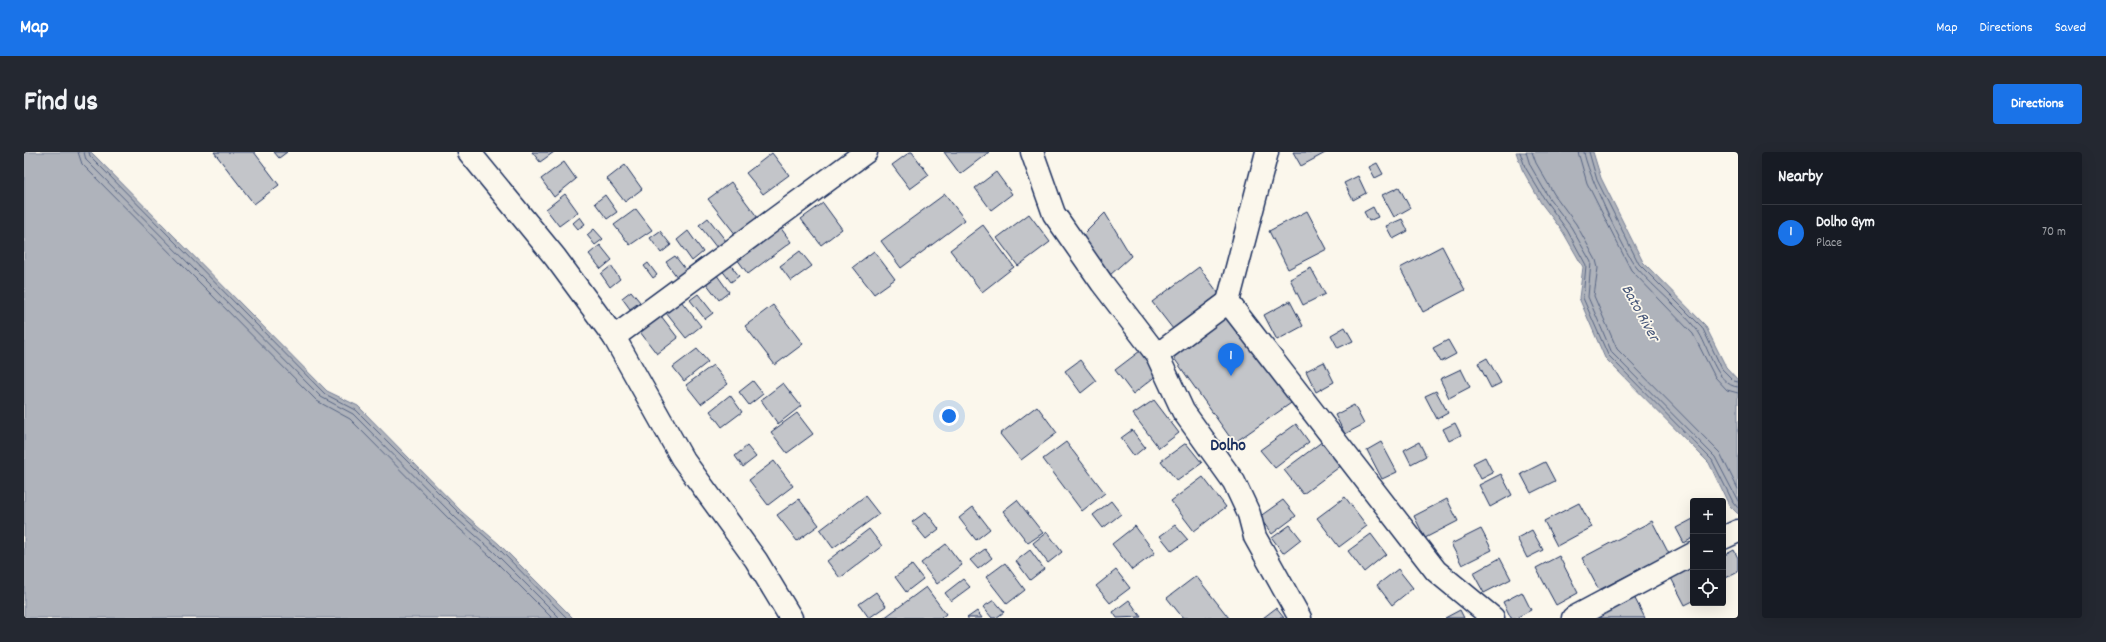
<!DOCTYPE html>
<html lang="en">
<head>
<meta charset="utf-8">
<style>
	:root { --surface:#171b24; --page:#242831; --text:#f1f3f6; --muted:#9ea1a6; --line:#363941; --accent:#1a73e8 }
	body { margin:0; font-family:Dekko,sans-serif; background:var(--page); color:var(--text) }
	.controls { position:absolute; right:12px; bottom:12px; display:grid; overflow:hidden; border-radius:4px; box-shadow:0 4px 16px #0002 }
	.controls button { width:36px; height:36px; display:grid; place-items:center; padding:0; border:0; border-bottom:1px solid var(--line); background:var(--surface); color:var(--text); font:20px sans-serif }
	.you { position:absolute; left:925px; top:264px; width:14px; height:14px; margin:-10px; border:3px solid #fff; border-radius:50%; background:#1a73e8; box-shadow:0 0 0 6px #1a73e833 }
	.badge { display:grid; place-items:center; width:26px; height:26px; border-radius:50%; background:var(--accent); color:#fff; font-size:13px; font-weight:700 }
	.pin { position:absolute; translate:-50% -33px; filter:drop-shadow(0 1px 2px #0008) }
	.pin::after { content:''; position:absolute; top:21px; width:14px; height:12px; background:inherit; clip-path:polygon(0 0,100% 0,50% 100%) }
	.list { margin:0; padding:0; list-style:none }
	h2 { display:flex; justify-content:space-between; align-items:center; height:52px; margin:0; padding:0 16px; font-size:17px }
	h2 small { font-size:13px; font-weight:400; color:var(--muted) }
	.list li { display:grid; grid-template-columns:26px 1fr auto; gap:12px; align-items:center; box-sizing:border-box; height:56px; padding:0 16px; border-top:1px solid var(--line) }
	.list b { display:block; font-size:15px; white-space:nowrap }
	.list p { margin:0; font-size:13px; white-space:nowrap; color:var(--muted) }
	.list em { font-size:13px; font-style:normal; color:var(--muted) }
	.icon { flex:none; width:22px; height:22px; fill:none; stroke:currentColor; stroke-width:2; stroke-linecap:round; stroke-linejoin:round }
	.map { position:relative; flex:none; width:1714px; height:466px; overflow:hidden; border-radius:4px }
	header { display:flex; align-items:center; gap:24px; box-sizing:border-box; height:56px; padding:0 20px; background:var(--accent); color:#fff }
	header strong { font-size:19px }
	nav { display:flex; gap:22px; margin-inline-start:auto; font-size:14px }
	.intro { display:flex; align-items:center; justify-content:space-between; box-sizing:border-box; height:96px; padding:0 24px }
	h1 { margin:0; font-size:28px }
	.button { padding:10px 18px; border-radius:4px; background:var(--accent); color:#fff; font-size:14px; font-weight:700 }
	main { display:flex; gap:24px; padding:0 24px }
	aside { flex:1; background:var(--surface); border-radius:4px; box-shadow:0 4px 16px #0002 }
	.map>svg:first-child { display:block }
	.water { fill:#afb3bb; stroke:#747e96 }
	.lines { fill:none; stroke-linecap:round; stroke-linejoin:round }
	.shore { stroke:#566483; stroke-width:1 }
	.building { fill:#c3c5c9; stroke:#1b2f5e }
	.street-casing { stroke:#1b2f5e; stroke-width:25 }
	.street { stroke:#fbf7ec; stroke-width:22 }
	.labels { text-anchor:middle; stroke-width:3.5; stroke-linejoin:round; paint-order:stroke }
	.water-label { font-size:16px; font-style:italic; fill:#47577a; stroke:#fbf7ec }
	.quarter-label { font-size:17px; font-weight:bold; fill:#1b2f5e; stroke:#fbf7ec }
</style>
</head>
<body>
<header>
<strong>Map</strong>
<nav><a>Map</a><a>Directions</a><a>Saved</a></nav>
</header>
<div class="intro"><h1>Find us</h1><a class="button">Directions</a></div>
<main>
<div class="map">
<svg width="1714" height="466" viewBox="0 0 1714 466">
	<rect width="100%" height="100%" fill="#fbf7ec"/>
	<filter id="ink" filterUnits="userSpaceOnUse"><feTurbulence type="fractalNoise" baseFrequency=".025" numOctaves="2"/><feDisplacementMap in="SourceGraphic" scale="8" xChannelSelector="R" yChannelSelector="G"/><feConvolveMatrix kernelMatrix="1 2 1 2 8 2 1 2 1" color-interpolation-filters="sRGB"/></filter>
	<g filter="url(#ink)">
		<g class="water">
			<path d="M0,0H67L303,239L334,254L438,360L475,392L549,466H0Z"/>
			<path d="M1492,0H1569L1577,26L1619,110L1681,173L1702,215L1714,228V362L1705,353L1685,311L1581,206L1555,146L1559,115L1539,80L1517,51L1498,17Z"/>
		</g>
		<g class="lines">
			<g class="shore">
				<path d="M54,0L58,12L293,249L326,267L428,370L465,403L528,466"/>
				<path d="M60,0L62,8L297,245L329,262L432,366L469,399L536,466"/>
				<path d="M65,0L66,4L72,10L301,242L332,258L436,362L473,395L543,466"/>
				<path d="M1496,0L1501,15L1521,48L1543,78L1562,113L1559,146L1584,203L1688,308L1709,350L1714,356"/>
				<path d="M1502,0L1506,13L1525,46L1547,75L1567,110L1564,145L1588,201L1691,305L1714,349"/>
				<path d="M1508,0L1512,11L1530,42L1552,72L1572,108L1574,116L1570,144L1593,197L1696,301L1714,337"/>
				<path d="M1554,0L1563,31L1607,118L1669,182L1691,225L1703,238L1714,241"/>
				<path d="M1560,0C1561,16 1602,104 1613,116C1632,138 1655,155 1673,178C1684,192 1692,234 1714,235"/>
				<path d="M1565,0L1573,28L1615,112L1678,175L1698,217L1710,229L1714,230"/>
			</g>
		</g>
		<g class="building">
			<path d="M190,0H230L255,33L230,52Z"/>
			<path d="M250,0H263L255,6Z"/>
			<path d="M508,0H530L516,10Z"/>
			<path d="M886,0H888L905,23L886,37L868,13Z"/>
			<path d="M920,0H965L936,22Z"/>
			<path d="M1269,0H1303L1277,14Z"/>
			<path d="M748,1L765,23L739,42L722,21Z"/>
			<path d="M540,10L552,27L530,45L517,27Z"/>
			<path d="M1353,11L1359,22L1351,26L1345,15Z"/>
			<path d="M601,13L618,37L601,50L583,27Z"/>
			<path d="M972,20L988,42L967,58L951,36Z"/>
			<path d="M1334,24L1342,41L1329,48L1320,31Z"/>
			<path d="M707,30L734,66L712,83L684,47Z"/>
			<path d="M1375,35L1386,56L1370,65L1358,43Z"/>
			<path d="M541,42L554,60L535,74L522,57Z"/>
			<path d="M921,42L941,68L877,116L857,89Z"/>
			<path d="M581,43L593,60L583,67L571,51Z"/>
			<path d="M799,51L818,77L797,93L777,67Z"/>
			<path d="M1349,55L1354,65L1345,69L1340,60Z"/>
			<path d="M612,57L628,78L606,93L590,73Z"/>
			<path d="M1283,59L1303,97L1264,117L1245,79Z"/>
			<path d="M1081,61L1107,104L1085,124L1058,84Z"/>
			<path d="M1005,62L1026,90L994,114L973,86Z"/>
			<path d="M556,65L561,72L554,77L549,71Z"/>
			<path d="M684,66L702,89L693,96L675,73Z"/>
			<path d="M1378,67L1384,79L1369,87L1362,74Z"/>
			<path d="M959,73L990,115L958,140L926,98Z"/>
			<path d="M756,75L767,90L724,122L713,107Z"/>
			<path d="M570,77L579,87L571,93L563,83Z"/>
			<path d="M636,79L647,93L637,101L626,86Z"/>
			<path d="M664,79L679,100L668,109L653,88Z"/>
			<path d="M576,93L588,108L577,117L565,102Z"/>
			<path d="M1418,94L1441,138L1399,160L1376,116Z"/>
			<path d="M776,99L788,114L767,129L756,114Z"/>
			<path d="M850,99L871,127L850,142L829,115Z"/>
			<path d="M651,104L662,118L653,125L642,110Z"/>
			<path d="M624,111L633,123L629,126L620,114Z"/>
			<path d="M705,111L715,124L707,130L697,117Z"/>
			<path d="M587,114L596,127L586,135L577,122Z"/>
			<path d="M1175,115L1195,142L1149,177L1128,150Z"/>
			<path d="M1287,116L1301,142L1279,153L1266,127Z"/>
			<path d="M690,119L705,140L695,148L679,127Z"/>
			<path d="M607,139L616,150L606,157L598,146Z"/>
			<path d="M674,142L689,161L681,167L666,148Z"/>
			<path d="M657,149L677,174L662,186L642,161Z"/>
			<path d="M1266,149L1279,174L1253,188L1240,163Z"/>
			<path d="M749,153L779,192L751,213L721,174Z"/>
			<path d="M1204,157L1270,249L1210,291L1145,199Z"/>
			<path d="M634,160L654,186L633,202L613,176Z"/>
			<path d="M1321,175L1329,189L1314,196L1307,183Z"/>
			<path d="M1424,188L1432,202L1417,210L1409,196Z"/>
			<path d="M673,197L684,210L660,229L649,215Z"/>
			<path d="M1116,199L1133,223L1109,242L1091,218Z"/>
			<path d="M1463,206L1477,231L1467,236L1454,211Z"/>
			<path d="M1056,208L1072,229L1057,241L1041,219Z"/>
			<path d="M1300,210L1310,230L1292,240L1282,219Z"/>
			<path d="M689,213L704,232L677,252L662,233Z"/>
			<path d="M1437,217L1446,235L1425,246L1416,227Z"/>
			<path d="M729,229L739,242L725,253L715,240Z"/>
			<path d="M759,231L777,254L754,272L737,248Z"/>
			<path d="M1412,239L1424,261L1413,267L1401,244Z"/>
			<path d="M706,243L718,260L698,275L686,259Z"/>
			<path d="M1130,248L1155,281L1135,296L1109,262Z"/>
			<path d="M1330,253L1340,272L1321,282L1311,263Z"/>
			<path d="M1013,254L1033,281L997,308L976,282Z"/>
			<path d="M773,261L789,282L763,301L747,280Z"/>
			<path d="M1431,271L1437,283L1425,289L1419,277Z"/>
			<path d="M1272,272L1285,290L1251,316L1236,298Z"/>
			<path d="M1108,278L1121,295L1110,304L1097,286Z"/>
			<path d="M1299,289L1318,313L1279,342L1260,318Z"/>
			<path d="M1042,290L1081,341L1058,359L1019,307Z"/>
			<path d="M1357,290L1373,320L1358,327L1343,298Z"/>
			<path d="M1395,290L1402,304L1387,312L1380,298Z"/>
			<path d="M1162,291L1178,311L1153,329L1137,309Z"/>
			<path d="M723,294L732,305L719,315L711,304Z"/>
			<path d="M1461,305L1469,321L1457,327L1449,311Z"/>
			<path d="M750,309L769,334L744,353L725,328Z"/>
			<path d="M1521,310L1531,329L1507,341L1497,322Z"/>
			<path d="M1477,322L1488,343L1466,355L1455,333Z"/>
			<path d="M1179,325L1202,355L1170,379L1147,349Z"/>
			<path d="M841,344L855,362L809,396L796,378Z"/>
			<path d="M1321,345L1343,374L1315,395L1293,366Z"/>
			<path d="M775,347L795,373L773,389L753,363Z"/>
			<path d="M1423,347L1434,369L1401,386L1390,364Z"/>
			<path d="M993,348L1019,381L1004,391L979,359Z"/>
			<path d="M1259,348L1272,364L1248,382L1235,365Z"/>
			<path d="M1087,349L1097,362L1079,376L1069,363Z"/>
			<path d="M1555,351L1568,375L1533,394L1520,369Z"/>
			<path d="M949,355L966,377L952,388L935,366Z"/>
			<path d="M902,360L915,377L902,387L888,370Z"/>
			<path d="M1669,367V386L1660,391L1652,376Z"/>
			<path d="M1628,369L1645,402L1575,438L1558,406Z"/>
			<path d="M1151,373L1164,388L1148,399L1136,384Z"/>
			<path d="M1266,373L1277,387L1259,401L1248,386Z"/>
			<path d="M1111,374L1131,401L1108,418L1088,392Z"/>
			<path d="M845,377L858,394L816,426L803,409Z"/>
			<path d="M1457,377L1468,398L1438,413L1427,392Z"/>
			<path d="M1508,378L1519,398L1503,406L1493,386Z"/>
			<path d="M1023,380L1038,400L1024,411L1009,391Z"/>
			<path d="M1347,382L1362,402L1340,420L1324,399Z"/>
			<path d="M922,392L938,413L913,432L897,411Z"/>
			<path d="M961,397L968,406L954,417L946,408Z"/>
			<path d="M1006,398L1020,417L1006,428L992,409Z"/>
			<path d="M1710,398L1714,406V419L1699,427V404Z"/>
			<path d="M1535,404L1554,441L1532,453L1512,416Z"/>
			<path d="M1476,406L1487,427L1460,441L1449,421Z"/>
			<path d="M1669,409V449L1661,453L1645,422Z"/>
			<path d="M981,411L1001,438L983,452L962,425Z"/>
			<path d="M888,413L899,427L882,440L871,425Z"/>
			<path d="M1374,417L1389,436L1368,453L1353,433Z"/>
			<path d="M1092,418L1106,436L1086,451L1072,434Z"/>
			<path d="M1172,424L1205,466H1159L1143,446Z"/>
			<path d="M939,427L946,435L927,449L921,441Z"/>
			<path d="M902,435L922,462L917,466H860Z"/>
			<path d="M1607,439L1621,466H1555Z"/>
			<path d="M852,440L862,454L845,466L835,452Z"/>
			<path d="M1498,440L1507,458L1492,466H1487L1479,450Z"/>
			<path d="M970,448L980,460L972,466H968L959,455Z"/>
			<path d="M1105,448L1117,465L1093,466L1089,460Z"/>
			<path d="M1252,456L1260,466H1239Z"/>
			<path d="M1436,458L1440,466H1421Z"/>
			<path d="M953,459L958,466H943Z"/>
		</g>
		<g class="lines">
			<g class="street-casing">
				<g id="street">
					<path d="M445,0L531,105L590,185L842,0"/>
					<path d="M1008,0L1030,62L1078,131L1133,203L1159,259L1210,330L1225,362L1231,385L1276,466"/>
					<path d="M1204,150L1243,0"/>
					<path d="M590,185L658,306L732,408L767,466"/>
					<path d="M1133,203L1204,150L1412,419L1469,466"/>
					<path d="M1699,386L1714,379"/>
					<path d="M1549,466L1669,402"/>
				</g>
			</g>
			<use href="#street" class="street"/>
		</g>
	</g>
	<g class="labels">
		<g class="water-label">
			<text transform="translate(1618 160) rotate(61)" y="6">Bato River</text>
		</g>
		<g class="quarter-label">
			<text x="1204" y="298">Dolho</text>
		</g>
	</g>
</svg>
<div class="controls">
<button>+</button>
<button>−</button>
<button><svg class="icon" aria-label="locate" viewBox="0 0 24 24"><circle cx="12" cy="12" r="6"/><path d="M12 2v4M12 18v4M2 12h4M18 12h4"/></svg></button>
</div>
<div class="you"></div>
<div class="pin badge" style="left:1207px;top:224px">1</div>
</div>
<aside>
<h2>Nearby<small></small></h2>
<ul class="list">
<li><span class="badge">1</span><div><b>Dolho Gym</b><p>Place</p></div><em>70 m</em></li>
</ul>
</aside>
</main>
</body>
</html>
